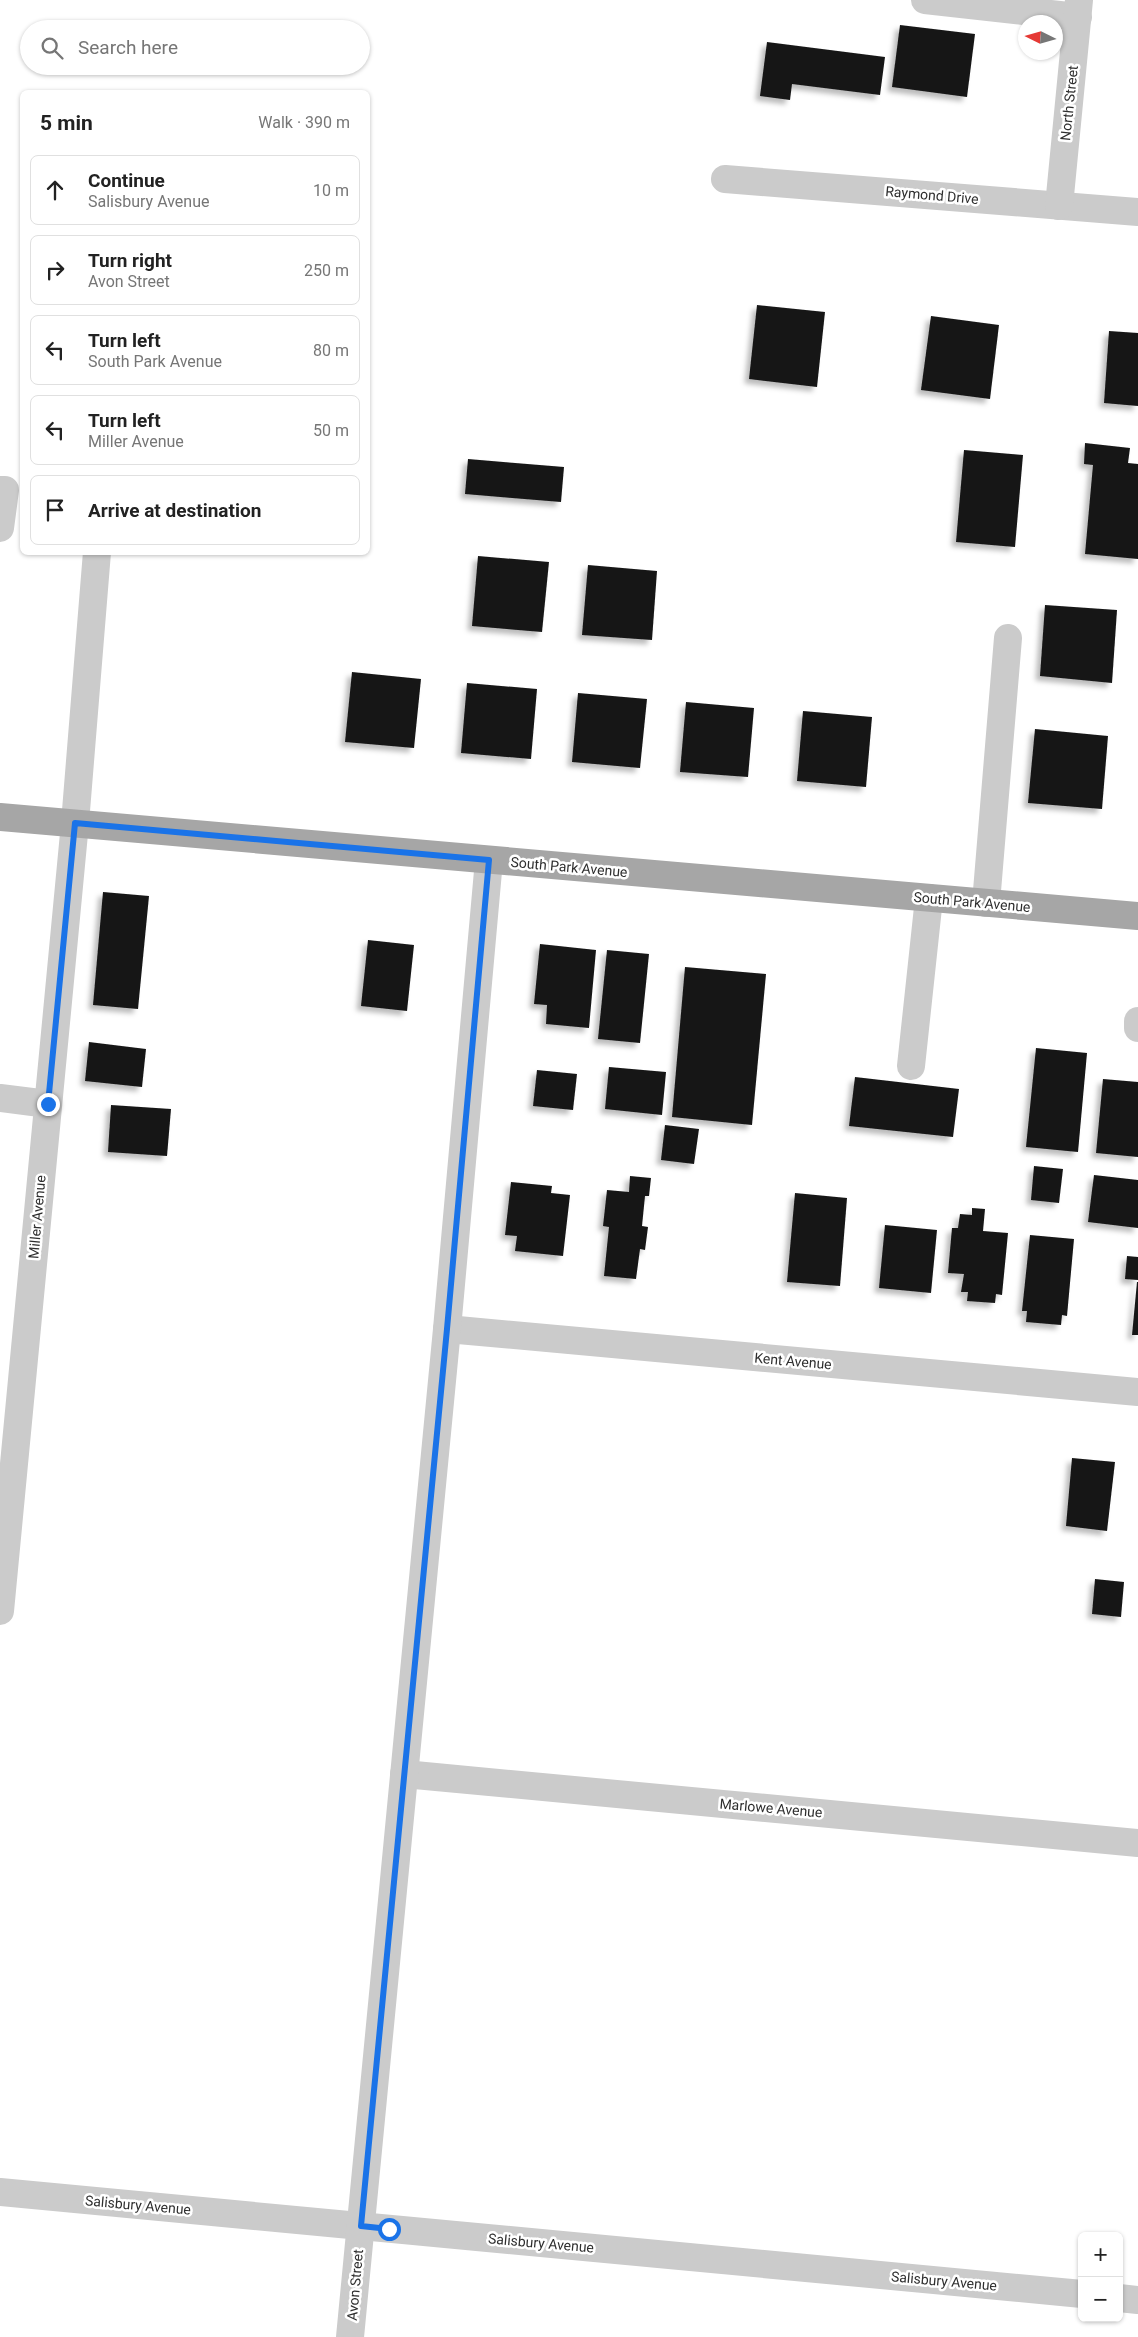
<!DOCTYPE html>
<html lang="en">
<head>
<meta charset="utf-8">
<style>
	:root { --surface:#fff; --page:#f6f6f6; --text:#222; --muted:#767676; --line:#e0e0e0 }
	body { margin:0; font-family:Roboto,sans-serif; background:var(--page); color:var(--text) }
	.controls { position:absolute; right:15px; bottom:15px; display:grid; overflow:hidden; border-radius:8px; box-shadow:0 1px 4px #0004 }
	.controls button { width:45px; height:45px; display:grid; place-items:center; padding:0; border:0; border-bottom:1px solid var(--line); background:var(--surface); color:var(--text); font:25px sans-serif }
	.compass { position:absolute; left:1018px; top:15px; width:45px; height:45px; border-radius:50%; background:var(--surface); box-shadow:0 1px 4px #0004; rotate:275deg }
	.stop { position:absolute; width:15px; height:15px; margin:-11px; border:4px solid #1a73e8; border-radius:50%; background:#fff }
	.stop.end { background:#1a73e8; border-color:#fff; box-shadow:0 1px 5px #0008 }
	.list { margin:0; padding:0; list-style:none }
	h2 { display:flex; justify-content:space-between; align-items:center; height:65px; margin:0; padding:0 20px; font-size:21px }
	h2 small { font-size:16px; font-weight:400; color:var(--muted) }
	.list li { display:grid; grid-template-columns:32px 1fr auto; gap:15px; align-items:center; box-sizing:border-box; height:70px; margin:0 10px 10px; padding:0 10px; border:1px solid var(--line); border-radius:8px }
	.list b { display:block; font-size:19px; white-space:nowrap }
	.list p { margin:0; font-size:16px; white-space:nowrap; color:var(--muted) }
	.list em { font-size:16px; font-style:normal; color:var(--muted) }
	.icon { flex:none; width:28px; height:28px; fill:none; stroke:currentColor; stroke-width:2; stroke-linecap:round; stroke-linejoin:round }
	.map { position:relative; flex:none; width:1138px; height:2337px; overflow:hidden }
	.search { position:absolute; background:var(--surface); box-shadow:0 1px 4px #0004; left:20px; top:20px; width:350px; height:55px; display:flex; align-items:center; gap:12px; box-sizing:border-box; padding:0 18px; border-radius:28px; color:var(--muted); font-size:19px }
	.panel { position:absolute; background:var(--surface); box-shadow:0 1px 4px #0004; left:20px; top:90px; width:350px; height:465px; border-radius:8px }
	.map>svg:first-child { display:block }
	.building { fill:#151515; filter:url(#shadow) }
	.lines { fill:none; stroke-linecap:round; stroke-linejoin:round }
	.minor { stroke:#cbcbcb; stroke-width:28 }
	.major { stroke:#a6a6a6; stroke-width:28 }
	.route { stroke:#1a73e8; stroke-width:6 }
	.labels { text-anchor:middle; stroke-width:5; stroke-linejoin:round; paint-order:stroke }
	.street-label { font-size:14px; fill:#2e2e2e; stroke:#fff }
</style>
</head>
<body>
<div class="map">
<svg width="1138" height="2337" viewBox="0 0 1138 2337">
	<defs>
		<filter id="shadow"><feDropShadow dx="-4.5" dy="4.5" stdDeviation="2.5" flood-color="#0004"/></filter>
	</defs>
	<rect width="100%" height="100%" fill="#fff"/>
	<g class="building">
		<path d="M900,25L975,34L967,97L892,87Z"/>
		<path d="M767,42L885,57L880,95L792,84L790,100L760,96Z"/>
		<path d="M757,305L825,312L817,387L749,379Z"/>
		<path d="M931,316L999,325L990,399L921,390Z"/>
		<path d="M1109,331L1138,333V406L1104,403Z"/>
		<path d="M1085,443L1130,448L1128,463L1138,464V559L1085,554L1093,465L1084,464Z"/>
		<path d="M964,450L1023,455L1015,547L956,542Z"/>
		<path d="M468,459L564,467L561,502L465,494Z"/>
		<path d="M478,556L549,562L542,632L472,626Z"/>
		<path d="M588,565L657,571L652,640L582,635Z"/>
		<path d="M1045,605L1117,610L1112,683L1040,676Z"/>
		<path d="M352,672L421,679L414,748L345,742Z"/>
		<path d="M467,683L537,689L531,759L461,753Z"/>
		<path d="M578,693L647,699L640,768L572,762Z"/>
		<path d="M686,702L754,708L748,777L680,772Z"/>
		<path d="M803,711L872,717L866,787L797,781Z"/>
		<path d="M1035,729L1108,736L1102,809L1028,803Z"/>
		<path d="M103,892L149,896L138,1009L93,1005Z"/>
		<path d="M368,940L414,945L407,1011L361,1006Z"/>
		<path d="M540,944L596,950L589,1028L546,1024L547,1005L534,1004Z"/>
		<path d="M607,950L649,954L640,1043L598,1039Z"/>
		<path d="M685,967L766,974L752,1125L672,1117Z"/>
		<path d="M89,1042L146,1049L142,1087L85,1081Z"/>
		<path d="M1036,1048L1087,1053L1078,1152L1026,1147Z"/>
		<path d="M609,1067L666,1072L662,1115L605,1109Z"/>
		<path d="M537,1070L577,1074L573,1110L533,1106Z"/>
		<path d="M855,1077L959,1089L953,1137L849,1126Z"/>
		<path d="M1103,1079L1138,1082V1157L1096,1153Z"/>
		<path d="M111,1105L171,1109L167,1156L108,1152Z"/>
		<path d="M665,1125L699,1129L694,1164L661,1160Z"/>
		<path d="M1034,1166L1063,1169L1059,1203L1031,1200Z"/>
		<path d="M1094,1175L1138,1180V1228L1088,1222Z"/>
		<path d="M630,1176L651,1178L649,1196H645L642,1226L648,1227L645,1250L640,1249L636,1279L604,1276L609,1227L603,1226L607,1190L629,1192Z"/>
		<path d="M511,1182L552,1186L551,1193L570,1195L563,1256L515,1251L517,1236L505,1235Z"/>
		<path d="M795,1193L847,1198L840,1286L787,1282Z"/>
		<path d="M972,1208L985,1209L983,1231L1008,1233L1002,1295L996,1294L995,1303L967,1301L968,1292H961L964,1274L948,1273L952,1228H958L960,1214L972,1215Z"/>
		<path d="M885,1225L937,1230L931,1293L879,1288Z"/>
		<path d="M1030,1235L1074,1239L1067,1316L1062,1315L1061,1325L1026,1322L1027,1311H1022Z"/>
		<path d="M1127,1256L1138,1257V1280L1125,1279Z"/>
		<path d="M1137,1282H1138V1335H1132Z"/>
		<path d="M1072,1458L1115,1462L1107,1531L1066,1526Z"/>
		<path d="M1095,1579L1124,1582L1121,1617L1092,1614Z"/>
	</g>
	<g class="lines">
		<g class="minor">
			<path d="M925,0L1078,17"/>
			<path d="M725,179L1138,212"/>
			<path d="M1059,206L1079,0"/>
			<path d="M0,490H5L0,528"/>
			<path d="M986,903L1008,638"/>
			<path d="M1138,1021V1028"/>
			<path d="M911,1066L929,898"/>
			<path d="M0,1098L48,1104"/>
			<path d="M447,1329L1138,1392"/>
			<path d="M0,1611L75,823L97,552"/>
			<path d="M404,1774L1138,1843"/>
			<path d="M0,2192L1082,2294"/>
			<path d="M1119,2298L1138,2300"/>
			<path d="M350,2337L447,1329L489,860"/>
		</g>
		<path class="major" d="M0,817L1138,916"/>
	</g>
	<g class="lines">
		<path class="route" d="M48,1104L75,823L489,860L447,1329L361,2226L389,2229"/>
	</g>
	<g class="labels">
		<g class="street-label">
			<text transform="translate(1069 103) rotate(-84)" y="5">North Street</text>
			<text transform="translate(932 195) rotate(5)" y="5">Raymond Drive</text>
			<text transform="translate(569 867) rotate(5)" y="5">South Park Avenue</text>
			<text transform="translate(972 902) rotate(5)" y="5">South Park Avenue</text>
			<text transform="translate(37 1217) rotate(-85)" y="5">Miller Avenue</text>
			<text transform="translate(793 1361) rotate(5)" y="5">Kent Avenue</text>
			<text transform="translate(771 1808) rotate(5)" y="5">Marlowe Avenue</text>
			<text transform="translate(138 2205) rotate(5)" y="5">Salisbury Avenue</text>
			<text transform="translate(541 2243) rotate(5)" y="5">Salisbury Avenue</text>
			<text transform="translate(944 2281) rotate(5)" y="5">Salisbury Avenue</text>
			<text transform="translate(355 2285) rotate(-85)" y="5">Avon Street</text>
		</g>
	</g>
</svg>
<div class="controls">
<button>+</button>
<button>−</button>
</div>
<svg class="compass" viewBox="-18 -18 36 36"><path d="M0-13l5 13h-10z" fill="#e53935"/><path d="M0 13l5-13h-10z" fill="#767676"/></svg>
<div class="stop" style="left:389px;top:2229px"></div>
<div class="stop end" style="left:48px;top:1104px"></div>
<div class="search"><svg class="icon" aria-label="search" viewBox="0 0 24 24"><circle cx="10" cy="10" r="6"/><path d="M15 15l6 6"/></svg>Search here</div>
<section class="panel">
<h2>5 min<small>Walk · 390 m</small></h2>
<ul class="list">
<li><svg class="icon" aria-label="ahead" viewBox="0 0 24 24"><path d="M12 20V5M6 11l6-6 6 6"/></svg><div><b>Continue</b><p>Salisbury Avenue</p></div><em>10 m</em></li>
<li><svg class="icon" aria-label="right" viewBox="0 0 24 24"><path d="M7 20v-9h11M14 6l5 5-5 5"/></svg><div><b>Turn right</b><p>Avon Street</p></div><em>250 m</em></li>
<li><svg class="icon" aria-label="left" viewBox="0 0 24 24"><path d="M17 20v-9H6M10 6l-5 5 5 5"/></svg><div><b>Turn left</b><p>South Park Avenue</p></div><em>80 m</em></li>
<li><svg class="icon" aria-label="left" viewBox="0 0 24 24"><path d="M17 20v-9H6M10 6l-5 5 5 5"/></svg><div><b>Turn left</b><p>Miller Avenue</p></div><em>50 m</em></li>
<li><svg class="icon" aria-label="arrive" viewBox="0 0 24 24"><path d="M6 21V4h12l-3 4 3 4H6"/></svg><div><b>Arrive at destination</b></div></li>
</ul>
</section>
</div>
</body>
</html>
